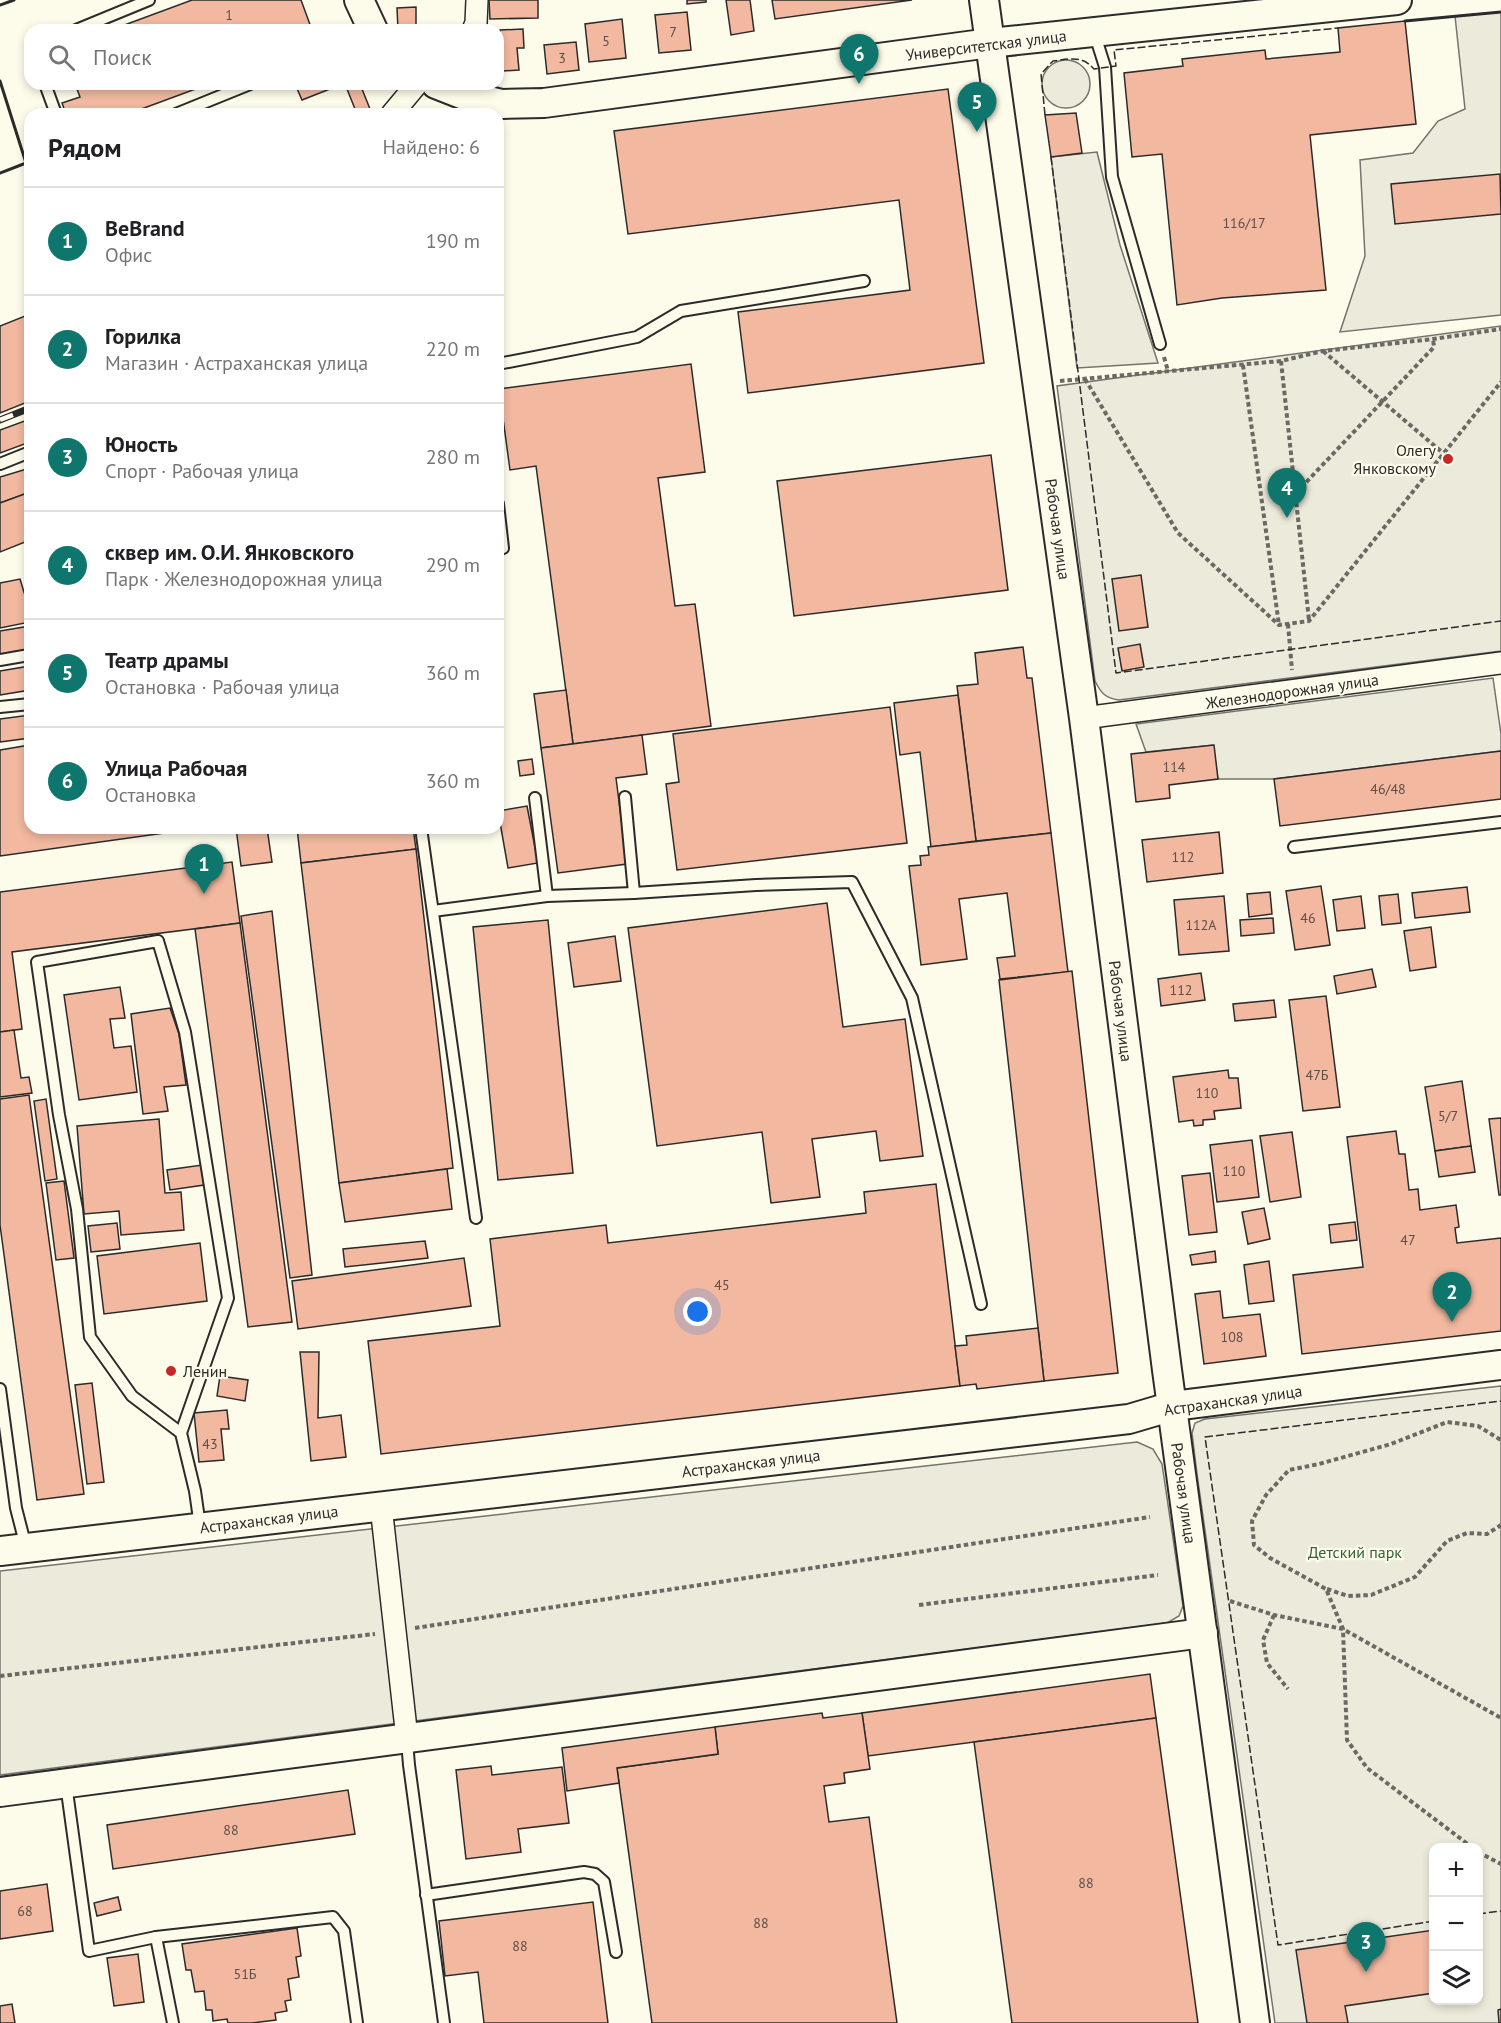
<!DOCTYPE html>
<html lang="ru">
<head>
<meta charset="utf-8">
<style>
	:root { --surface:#fff; --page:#f6f6f6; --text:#202124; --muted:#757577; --line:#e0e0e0; --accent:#0f766e }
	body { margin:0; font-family:"PT Sans",sans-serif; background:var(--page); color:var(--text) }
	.controls { position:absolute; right:18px; bottom:18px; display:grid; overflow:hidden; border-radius:12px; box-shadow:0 3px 9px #0003 }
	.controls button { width:54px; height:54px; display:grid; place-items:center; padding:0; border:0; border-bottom:2px solid var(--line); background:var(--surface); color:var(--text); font:30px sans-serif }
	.you { position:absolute; left:698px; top:1312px; width:21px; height:21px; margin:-15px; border:4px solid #fff; border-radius:50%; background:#1a73e8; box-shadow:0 0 0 9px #1a73e833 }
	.badge { display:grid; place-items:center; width:39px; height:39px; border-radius:50%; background:var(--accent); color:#fff; font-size:20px; font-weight:700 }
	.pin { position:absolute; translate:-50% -50px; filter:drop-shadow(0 2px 3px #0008) }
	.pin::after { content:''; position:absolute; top:32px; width:21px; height:18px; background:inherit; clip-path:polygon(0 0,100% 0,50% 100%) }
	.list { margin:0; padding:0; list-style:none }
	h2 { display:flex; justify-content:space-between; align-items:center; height:78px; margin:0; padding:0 24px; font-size:26px }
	h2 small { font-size:20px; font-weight:400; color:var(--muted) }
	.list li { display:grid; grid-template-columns:39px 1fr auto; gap:18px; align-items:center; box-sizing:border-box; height:108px; padding:0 24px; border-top:2px solid var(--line) }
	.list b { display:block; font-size:22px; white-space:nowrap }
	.list p { margin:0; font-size:20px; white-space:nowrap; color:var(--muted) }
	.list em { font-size:20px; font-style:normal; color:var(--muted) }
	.icon { flex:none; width:33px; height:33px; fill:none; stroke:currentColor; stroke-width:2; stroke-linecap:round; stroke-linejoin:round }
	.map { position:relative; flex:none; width:1501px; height:2023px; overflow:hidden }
	.search { position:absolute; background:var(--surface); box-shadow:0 3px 9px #0003; left:24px; top:24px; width:480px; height:66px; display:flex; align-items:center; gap:15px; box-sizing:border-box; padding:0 21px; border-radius:18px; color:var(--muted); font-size:22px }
	.panel { position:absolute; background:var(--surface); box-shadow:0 3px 9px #0003; left:24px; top:108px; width:480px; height:726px; border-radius:18px }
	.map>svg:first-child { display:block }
	.green { fill:#ecebdb; stroke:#74746e; stroke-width:1.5; fill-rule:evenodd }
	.building { fill:#f2b8a0; stroke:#2b2b2b; stroke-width:1.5 }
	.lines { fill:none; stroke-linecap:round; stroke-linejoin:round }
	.lane-casing { stroke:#2b2b2b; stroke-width:14 }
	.street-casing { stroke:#2b2b2b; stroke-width:24 }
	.secondary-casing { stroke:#2b2b2b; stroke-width:32 }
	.path { stroke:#6a6964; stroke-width:4; stroke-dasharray:4.5 3; stroke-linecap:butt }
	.lane { stroke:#fdfbea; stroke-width:10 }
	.street { stroke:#fdfbea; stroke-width:21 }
	.secondary { stroke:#fdfbea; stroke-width:28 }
	.rail-casing { stroke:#2b2b2b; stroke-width:7 }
	.rail { stroke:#fdfbea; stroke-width:4.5; stroke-dasharray:14; stroke-linecap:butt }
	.fence { stroke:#2b2b2b; stroke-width:1.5; stroke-dasharray:8 3; stroke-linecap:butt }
	.wall { stroke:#2b2b2b; stroke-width:3 }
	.poi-dot { fill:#c62828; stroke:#fdfbea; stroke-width:2 }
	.labels { text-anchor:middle; stroke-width:4.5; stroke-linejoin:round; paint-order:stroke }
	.number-label { font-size:14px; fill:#5d4e48 }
	.street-label { font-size:16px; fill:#2b2b2b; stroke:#fdfbea }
	.poi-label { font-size:16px; fill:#2b2b2b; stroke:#fdfbea; text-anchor:end }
	.park-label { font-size:16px; fill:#34623c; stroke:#fdfbea }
</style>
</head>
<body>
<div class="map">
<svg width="1501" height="2023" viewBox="0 0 1501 2023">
	<rect width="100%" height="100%" fill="#fdfbea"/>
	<g class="green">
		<path d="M1501,12V315L1340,332L1365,256L1360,160L1413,153L1438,121L1465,109L1455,16Z"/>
		<circle cx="1066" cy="84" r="24"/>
		<path d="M1097,152L1120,245L1158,363L1077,368L1051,157Z"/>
		<path d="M1501,326V651L1119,700C1105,698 1101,693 1095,681L1057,386Z"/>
		<path d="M1493,678L1501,734V751L1274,779H1218L1213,745L1146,752L1136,724Z"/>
		<path d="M1501,1386V2023H1275L1197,1474L1192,1433L1195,1423L1205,1419ZM1434,1848H1478V2000H1434Z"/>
		<path d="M1137,1442L1153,1449L1162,1464L1183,1606L1179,1616L1167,1623L0,1775V1571Z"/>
	</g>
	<g class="building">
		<path d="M192,0H301L312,30H111Z"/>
		<path d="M489,0H538V18L490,19Z"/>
		<path d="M687,0H706V2L687,4Z"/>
		<path d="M726,0H750L754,31L731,35Z"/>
		<path d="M772,0H912L775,19Z"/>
		<path d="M416,7V30H398L397,8Z"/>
		<path d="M687,12L691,50L659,53L655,15Z"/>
		<path d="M622,19L626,58L589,62L585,24Z"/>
		<path d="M1405,21L1416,124L1310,135L1326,290L1222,298L1177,305L1162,154L1132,157L1124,73L1183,66L1182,59L1265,50L1266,59L1340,52L1338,28Z"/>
		<path d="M523,29L524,48H517L519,70L503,71L500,30Z"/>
		<path d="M576,42L579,70L547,74L544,45Z"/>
		<path d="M75,84H209L128,114H66L62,103L80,97Z"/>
		<path d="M295,84H334L335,87L302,100Z"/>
		<path d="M345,84H360L372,114H357Z"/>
		<path d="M948,89L984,363L748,393L738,312L910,290L899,200L628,234L614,131Z"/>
		<path d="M1076,113L1082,153L1051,157L1045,115Z"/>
		<path d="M1500,174L1501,214L1395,224L1391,184Z"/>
		<path d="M30,314V401L0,413V326Z"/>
		<path d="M691,364L705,472L658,478L675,606L695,604L711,726L573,744L536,466L510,470L499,389Z"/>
		<path d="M30,419V442L0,453V430Z"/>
		<path d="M991,455L1008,590L794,616L777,481Z"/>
		<path d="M30,468V492L0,503V477Z"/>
		<path d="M30,492V540L0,552V503Z"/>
		<path d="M1141,575L1148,627L1119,631L1112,579Z"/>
		<path d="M20,579L30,612V622L0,628V583Z"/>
		<path d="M30,626V649L0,654V631Z"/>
		<path d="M1140,644L1144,667L1122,671L1118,648Z"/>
		<path d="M1023,647L1027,678H1032L1051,833L976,841L957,686L978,684L975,653Z"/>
		<path d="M30,666V690L0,695V671Z"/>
		<path d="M498,666L503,700L498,701Z"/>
		<path d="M566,690L573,744L541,748L534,694Z"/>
		<path d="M958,695L976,841L931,847L920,752L900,755L894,703Z"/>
		<path d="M890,707L907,843L677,870L666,784L679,782L673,734Z"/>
		<path d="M30,715V738L0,742V719Z"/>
		<path d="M642,735L647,774L616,778L627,864L558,873L541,748Z"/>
		<path d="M30,745V828L193,829L0,856V750Z"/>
		<path d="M1214,745L1218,779L1169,785L1170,798L1136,802L1131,754Z"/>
		<path d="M1501,751V799L1280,826L1274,779Z"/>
		<path d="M532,759L534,774L520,776L518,761Z"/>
		<path d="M527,806L538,863L508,868L498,811Z"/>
		<path d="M236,828H267L272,862L241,866Z"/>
		<path d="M297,828H413L416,849L301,863Z"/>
		<path d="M1219,832L1223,873L1147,882L1142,840Z"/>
		<path d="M1051,833L1068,972L1000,979L997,958L1015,956L1007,893L959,899L967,959L921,965L909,866L921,865L920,856L929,855L928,847Z"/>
		<path d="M416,849L453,1168L339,1183L301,863Z"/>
		<path d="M232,862L240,923L12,952L22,1029L0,1032V892Z"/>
		<path d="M1321,886L1330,945L1295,950L1286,891Z"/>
		<path d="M1467,887L1470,912L1415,918L1412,893Z"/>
		<path d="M1270,892L1272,914L1249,917L1247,894Z"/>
		<path d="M1398,894L1401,923L1382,925L1379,896Z"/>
		<path d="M1224,896L1229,951L1179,955L1174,900Z"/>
		<path d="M1361,896L1365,928L1337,931L1333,900Z"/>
		<path d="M827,903L843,1027L905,1019L923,1156L880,1161L876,1131L812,1139L820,1197L771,1203L762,1132L657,1146L628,928Z"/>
		<path d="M272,911L312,1275L290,1278L241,916Z"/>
		<path d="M1273,918L1274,933L1241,936L1240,920Z"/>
		<path d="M548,920L573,1173L498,1180L473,927Z"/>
		<path d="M240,923L292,1322L248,1327L195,929Z"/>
		<path d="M1431,927L1436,967L1410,971L1404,931Z"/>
		<path d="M615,936L621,981L574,987L568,943Z"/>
		<path d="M1372,969L1376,987L1337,994L1334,976Z"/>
		<path d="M1072,971L1118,1373L1044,1381L999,980Z"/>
		<path d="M1201,973L1205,1000L1161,1006L1158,979Z"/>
		<path d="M120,987L125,1018L110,1019L114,1048L131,1046L137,1092L79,1100L64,995Z"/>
		<path d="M1326,996L1340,1107L1303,1111L1289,1000Z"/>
		<path d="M1274,1000L1276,1017L1235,1021L1233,1004Z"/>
		<path d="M170,1008L179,1034L186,1085L164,1087L168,1111L143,1114L131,1014Z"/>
		<path d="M14,1030L21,1078L29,1077L32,1093L0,1097V1032Z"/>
		<path d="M1228,1070L1229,1078H1238L1241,1108L1214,1111L1215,1119L1203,1120V1125L1194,1126L1193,1120L1179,1122L1173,1077Z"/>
		<path d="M1462,1081L1471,1146L1435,1151L1425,1087Z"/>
		<path d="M29,1095L84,1494L37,1500L0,1225V1099Z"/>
		<path d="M46,1099L57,1179L45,1181L34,1101Z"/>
		<path d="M1501,1118V1195H1499L1489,1119Z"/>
		<path d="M159,1119L165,1193L181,1192L184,1230L121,1235L119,1211L84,1214L77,1126Z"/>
		<path d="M1396,1131L1399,1154H1405L1409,1190L1418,1189L1420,1210L1456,1205L1459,1227L1455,1228L1457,1243L1501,1238V1331L1302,1354L1293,1275L1363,1267L1347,1137Z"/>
		<path d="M1292,1132L1301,1197L1270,1202L1260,1136Z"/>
		<path d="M1252,1140L1259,1197L1217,1202L1210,1145Z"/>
		<path d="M1471,1146L1475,1172L1439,1177L1435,1151Z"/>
		<path d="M202,1165L204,1185L170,1190L167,1170Z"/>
		<path d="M447,1169L452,1209L345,1222L339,1183Z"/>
		<path d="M1210,1173L1217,1232L1189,1235L1182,1176Z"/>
		<path d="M64,1181L74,1258L56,1260L46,1183Z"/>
		<path d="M936,1184L960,1386L381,1454L368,1341L500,1326L490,1239L606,1225L608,1243L866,1213L864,1192Z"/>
		<path d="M1264,1208L1270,1239L1248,1244L1242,1212Z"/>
		<path d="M1355,1222L1357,1240L1331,1243L1329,1225Z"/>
		<path d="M117,1223L120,1249L91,1252L88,1226Z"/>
		<path d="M425,1241L428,1258L345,1267L343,1249Z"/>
		<path d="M200,1243L207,1301L104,1314L97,1256Z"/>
		<path d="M1215,1251L1216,1262L1192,1265L1190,1255Z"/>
		<path d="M464,1258L471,1306L298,1329L292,1281Z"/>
		<path d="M1269,1261L1274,1301L1249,1304L1244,1265Z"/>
		<path d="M1220,1291L1223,1318L1260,1314L1266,1356L1204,1364L1195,1294Z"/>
		<path d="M1038,1328L1044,1381L977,1389L976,1384L960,1386L955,1346L967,1345L966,1336Z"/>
		<path d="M300,1352H319L318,1418L341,1415L346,1457L311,1461Z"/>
		<path d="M220,1376L248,1380L245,1401L217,1396Z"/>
		<path d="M92,1383L104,1482L87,1484L75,1385Z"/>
		<path d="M227,1410L229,1429H221L224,1460L199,1462L194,1413Z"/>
		<path d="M1150,1674L1156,1718L868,1756L862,1713Z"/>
		<path d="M822,1713L823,1718L862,1713L870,1769L844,1773L845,1783L824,1786L829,1822L869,1817L897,2023H652L617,1768L718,1754L715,1727Z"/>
		<path d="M1156,1718L1198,2023H1012L974,1742Z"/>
		<path d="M715,1727L718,1754L617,1768L619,1783L567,1791L562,1748Z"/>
		<path d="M491,1766L492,1775L562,1767L569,1823L518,1829L521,1852L466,1859L456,1770Z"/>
		<path d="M348,1790L355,1834L113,1869L107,1825Z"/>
		<path d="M47,1884L53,1931L0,1939V1891Z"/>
		<path d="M118,1897L121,1910L97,1916L94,1903Z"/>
		<path d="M593,1902L608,2023H484L478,1972L445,1976L439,1921Z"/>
		<path d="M297,1928L301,1956L296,1957L299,1977L288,1979L291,2000L285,2001L287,2011L275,2013L276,2020L252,2023H228L227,2019L213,2021L212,2010H206L204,1991L195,1992L191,1970H186L182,1944Z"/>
		<path d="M1434,1930V1993L1345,2006L1348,2023H1307L1296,1950Z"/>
		<path d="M138,1954L144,2002L114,2006L107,1958Z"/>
		<path d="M12,2004L15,2023H0V2006Z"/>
		<path d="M1501,2009V2023H1499L1498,2010Z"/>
	</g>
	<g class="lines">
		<g class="lane-casing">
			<g id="lane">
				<path d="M76,30L149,0"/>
				<path d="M1094,32L1105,67L1112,177L1160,344"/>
				<path d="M45,84L56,114"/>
				<path d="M176,114L250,84"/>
				<path d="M498,364L637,337L681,311L864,281"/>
				<path d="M0,464L30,452"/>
				<path d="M498,504L503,548L498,550"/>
				<path d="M0,660L29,655"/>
				<path d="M0,707L30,704"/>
				<path d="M625,797L634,893"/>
				<path d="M535,798L547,896"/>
				<path d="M421,828L476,1218"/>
				<path d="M1294,847L1501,822"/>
				<path d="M433,911L547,896L634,893L756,885L852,882L912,998L981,1304"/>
				<path d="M0,1389L16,1508L26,1547"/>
				<path d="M181,1433L228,1298L185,1032L158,941L37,962L59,1115L77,1209L90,1337L132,1396L181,1433L195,1491L200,1526"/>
				<path d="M407,1741L409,1765L444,2023"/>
				<path d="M66,1784L89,1951L156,1937L333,1917L344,1931L357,2023"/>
				<path d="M426,1895L584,1872L595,1874L604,1882L616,1952"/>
				<path d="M156,1937L173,2023"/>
			</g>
		</g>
		<g class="street-casing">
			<g id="street">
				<path d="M473,30L476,23L477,0"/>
				<path d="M392,114L417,84"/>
				<path d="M1084,718L1501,663"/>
				<path d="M381,1506L407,1738"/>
			</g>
		</g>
		<g class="secondary-casing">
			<g id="secondary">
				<path d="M359,0L373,30"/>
				<path d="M984,0L1084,718L1167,1370L1255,2023"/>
				<path d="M436,84L464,95L502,104L544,103L990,43L1397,0"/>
				<path d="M0,1551L1129,1419L1173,1406L1501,1365"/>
				<path d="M0,1792L1203,1633"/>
			</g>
		</g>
		<g class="path">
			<path d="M1323,351L1443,453"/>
			<path d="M1164,357L1168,371"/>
			<path d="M1281,361L1309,620"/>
			<path d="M1243,365L1279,625"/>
			<path d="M1085,379L1178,533L1279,625L1309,621L1501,382"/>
			<path d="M1060,381L1281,361L1323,351L1433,339L1501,329"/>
			<path d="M1296,493L1434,347L1433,339"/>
			<path d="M1288,624L1292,670"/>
			<path d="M1327,1589L1348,1596L1371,1595L1415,1577L1447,1541L1467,1533L1487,1534L1501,1525"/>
			<path d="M1230,1601L1274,1615L1343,1629L1501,1718"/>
			<path d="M919,1605L1158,1575"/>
			<path d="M1274,1615L1263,1640L1267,1663L1288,1689"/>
			<path d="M415,1628L1150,1517"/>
			<path d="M0,1676L375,1634"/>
			<path d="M1473,1848L1367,1768L1347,1740L1343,1629L1326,1589L1270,1558L1254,1545L1252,1521L1266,1495L1289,1470L1319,1464L1391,1444L1447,1422L1478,1426L1501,1440"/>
			<path d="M1478,1852L1501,1864"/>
		</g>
		<use href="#lane" class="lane"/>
		<use href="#street" class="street"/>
		<use href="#secondary" class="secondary"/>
		<g class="rail-casing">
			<path id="rail" d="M0,420L30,408"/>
		</g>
		<use href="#rail" class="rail"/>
		<g class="fence">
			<path d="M1045,115L1041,74L1053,61C1070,59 1082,55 1094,69L1116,66L1114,50L1338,28"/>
			<path d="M1051,157L1116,673L1501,621"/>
			<path d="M1478,1914L1501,1911"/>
			<path d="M1434,1921L1278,1945L1205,1437L1501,1401"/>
		</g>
		<g class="wall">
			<path d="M0,5L14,0"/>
			<path d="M1405,21L1501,12"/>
			<path d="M0,81L26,163L0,173"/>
		</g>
	</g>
	<g class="poi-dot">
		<circle cx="1448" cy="459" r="6"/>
		<circle cx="171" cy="1371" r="6"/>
	</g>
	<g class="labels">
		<g class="number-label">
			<text x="229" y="20">1</text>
			<text x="673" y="37">7</text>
			<text x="606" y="46">5</text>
			<text x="562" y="63">3</text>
			<text x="1244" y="228">116/17</text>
			<text x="1174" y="772">114</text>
			<text x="1388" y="794">46/48</text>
			<text x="1183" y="862">112</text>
			<text x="1308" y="923">46</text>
			<text x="1201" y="930">112А</text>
			<text x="1181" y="995">112</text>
			<text x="1317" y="1080">47Б</text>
			<text x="1207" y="1098">110</text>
			<text x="1448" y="1121">5/7</text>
			<text x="1234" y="1176">110</text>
			<text x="1408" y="1245">47</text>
			<text x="722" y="1290">45</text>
			<text x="1232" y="1342">108</text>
			<text x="210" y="1449">43</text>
			<text x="231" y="1835">88</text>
			<text x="1086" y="1888">88</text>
			<text x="25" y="1916">68</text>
			<text x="761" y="1928">88</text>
			<text x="520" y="1951">88</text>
			<text x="245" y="1979">51Б</text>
		</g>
		<g class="street-label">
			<text transform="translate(986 45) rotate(-7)" y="6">Университетская улица</text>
			<text transform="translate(1058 529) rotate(82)" y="6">Рабочая улица</text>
			<text transform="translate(1292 691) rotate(-8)" y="6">Железнодорожная улица</text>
			<text transform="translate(1121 1011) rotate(83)" y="6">Рабочая улица</text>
			<text transform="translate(1233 1400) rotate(-8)" y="6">Астраханская улица</text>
			<text transform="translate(751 1463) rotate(-7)" y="6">Астраханская улица</text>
			<text transform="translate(1184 1493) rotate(82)" y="6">Рабочая улица</text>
			<text transform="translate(269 1519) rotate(-7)" y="6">Астраханская улица</text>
		</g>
		<g class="poi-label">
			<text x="1436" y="456">Олегу<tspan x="1436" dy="18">Янковскому</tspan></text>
			<text x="183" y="1377" text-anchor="start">Ленин</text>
		</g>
		<g class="park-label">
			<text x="1355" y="1558">Детский парк</text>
		</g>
	</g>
</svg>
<div class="controls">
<button>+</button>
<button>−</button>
<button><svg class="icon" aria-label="layers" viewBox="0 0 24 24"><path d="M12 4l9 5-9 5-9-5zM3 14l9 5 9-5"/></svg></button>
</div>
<div class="you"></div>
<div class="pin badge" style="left:204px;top:894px">1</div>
<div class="pin badge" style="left:1452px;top:1322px">2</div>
<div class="pin badge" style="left:1366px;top:1972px">3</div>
<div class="pin badge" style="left:1287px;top:518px">4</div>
<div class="pin badge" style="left:977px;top:132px">5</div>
<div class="pin badge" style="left:859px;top:84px">6</div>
<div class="search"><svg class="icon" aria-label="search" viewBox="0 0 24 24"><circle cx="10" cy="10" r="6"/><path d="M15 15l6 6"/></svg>Поиск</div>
<section class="panel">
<h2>Рядом<small>Найдено: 6</small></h2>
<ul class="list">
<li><span class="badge">1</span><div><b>BeBrand</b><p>Офис</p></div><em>190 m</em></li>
<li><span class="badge">2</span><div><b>Горилка</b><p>Магазин · Астраханская улица</p></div><em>220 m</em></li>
<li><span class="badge">3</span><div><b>Юность</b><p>Спорт · Рабочая улица</p></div><em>280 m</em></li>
<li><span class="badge">4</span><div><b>сквер им. О.И. Янковского</b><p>Парк · Железнодорожная улица</p></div><em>290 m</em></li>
<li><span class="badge">5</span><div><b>Театр драмы</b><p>Остановка · Рабочая улица</p></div><em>360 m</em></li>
<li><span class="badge">6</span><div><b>Улица Рабочая</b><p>Остановка</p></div><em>360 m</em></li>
</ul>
</section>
</div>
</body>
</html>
